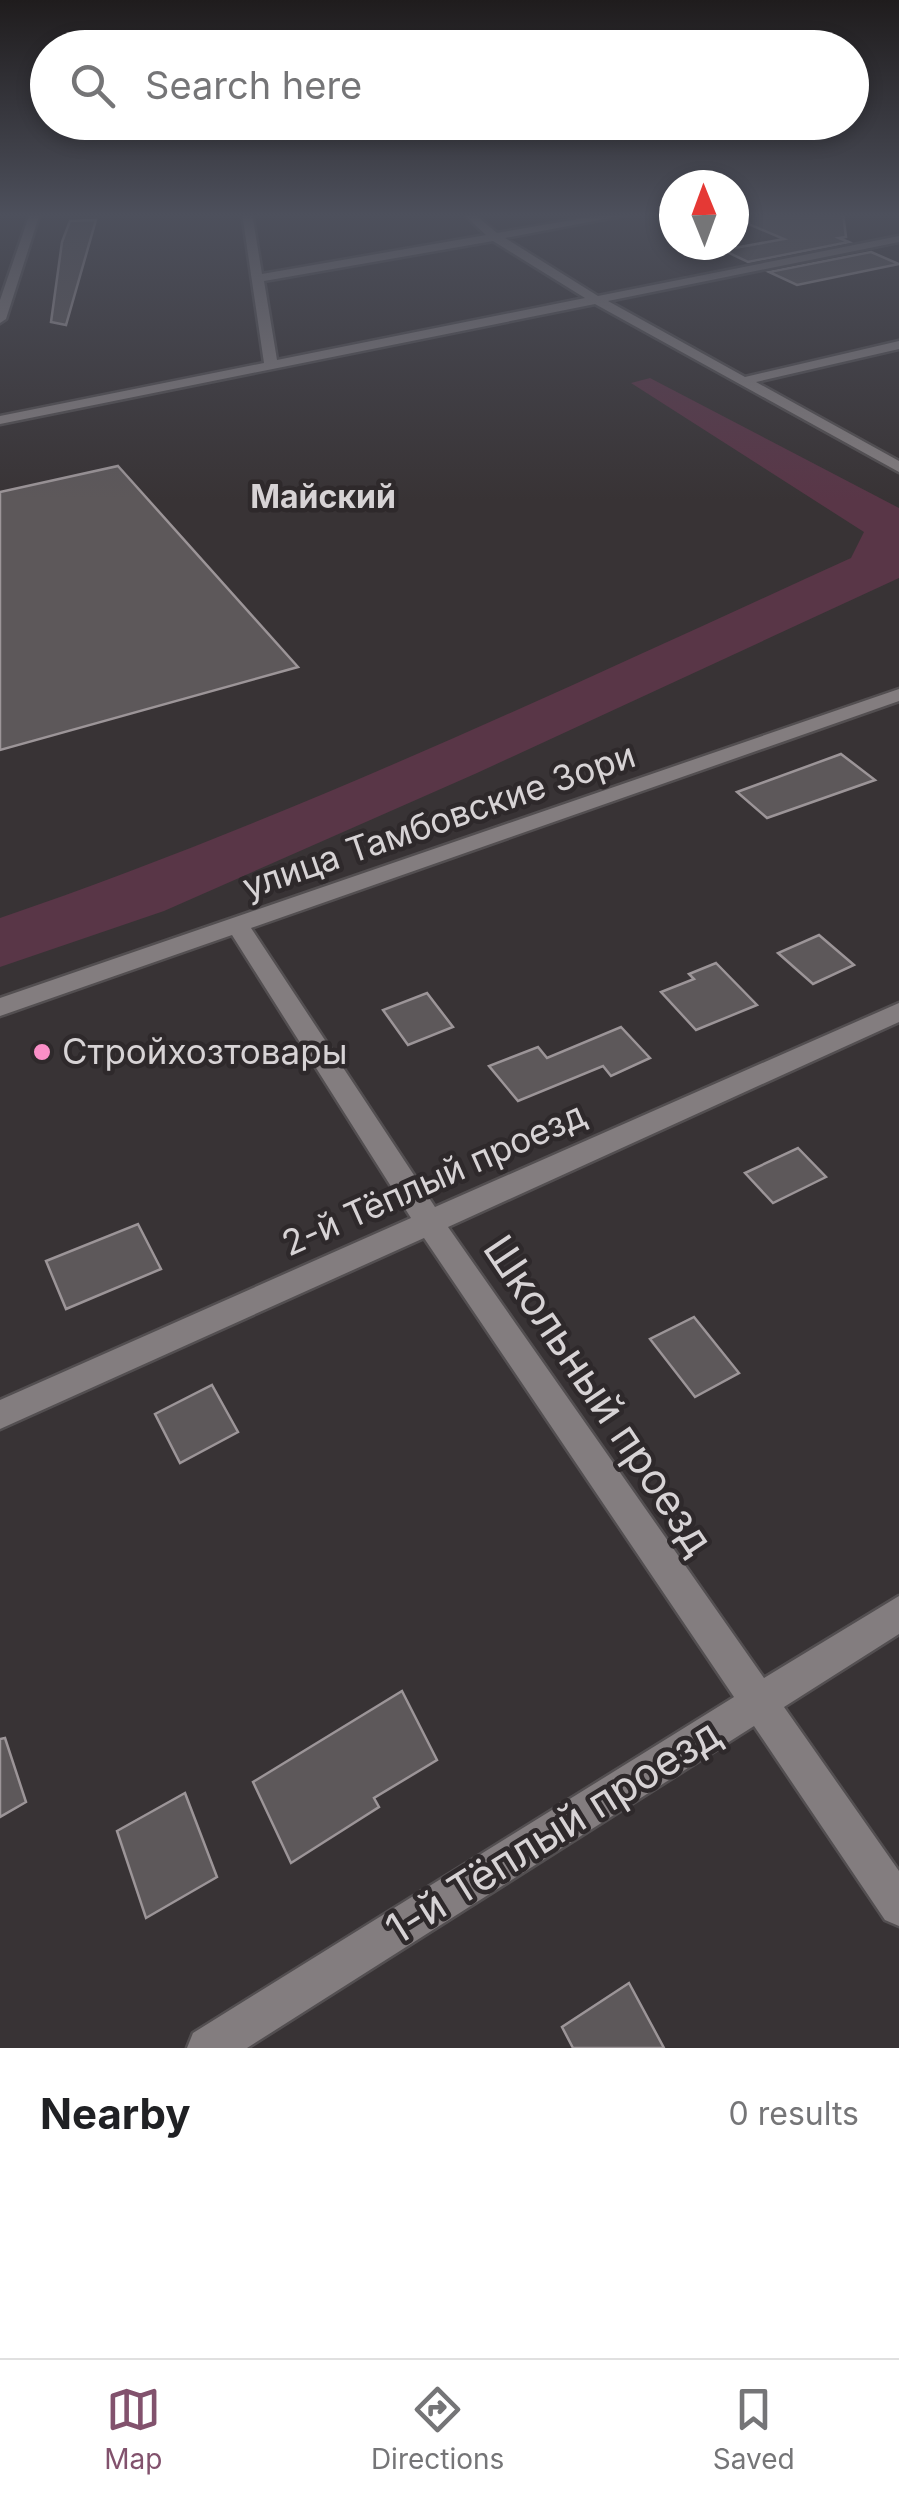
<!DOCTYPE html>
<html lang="en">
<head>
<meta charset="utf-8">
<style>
	:root { --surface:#fff; --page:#f6f6f6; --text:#202124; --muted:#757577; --line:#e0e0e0; --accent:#82526d }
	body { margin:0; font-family:Inter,sans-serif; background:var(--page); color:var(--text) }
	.compass { position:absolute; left:659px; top:170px; width:90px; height:90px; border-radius:50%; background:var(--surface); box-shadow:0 5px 15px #0003; rotate:359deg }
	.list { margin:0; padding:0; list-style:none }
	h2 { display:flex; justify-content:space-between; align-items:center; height:130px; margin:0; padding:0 40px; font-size:42px }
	h2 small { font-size:32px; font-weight:400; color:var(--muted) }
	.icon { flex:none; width:55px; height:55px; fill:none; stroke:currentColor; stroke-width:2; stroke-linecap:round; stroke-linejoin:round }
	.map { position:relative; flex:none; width:899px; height:2048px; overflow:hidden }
	.search { position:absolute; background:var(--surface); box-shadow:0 5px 15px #0003; left:30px; right:30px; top:30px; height:110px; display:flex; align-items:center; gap:25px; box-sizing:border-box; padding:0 35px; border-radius:55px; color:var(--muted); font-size:38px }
	.sheet { height:310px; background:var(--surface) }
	nav { display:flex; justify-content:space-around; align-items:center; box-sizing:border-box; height:140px; border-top:2px solid var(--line); background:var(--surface); font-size:28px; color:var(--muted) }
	nav a { display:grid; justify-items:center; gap:5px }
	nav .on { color:var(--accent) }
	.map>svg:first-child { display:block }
	.green { fill:#593647 }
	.building { fill:#5d585a; stroke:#9c9598; stroke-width:2.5 }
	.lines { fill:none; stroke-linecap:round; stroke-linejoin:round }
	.street-casing { stroke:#534f51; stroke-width:5 }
	.street { fill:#837d7f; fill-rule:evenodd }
	.poi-dot { fill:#fa8fc7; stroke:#2e292b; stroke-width:4 }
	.labels { text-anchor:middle; stroke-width:9; stroke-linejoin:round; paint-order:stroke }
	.far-quarter-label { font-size:32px; font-weight:bold; fill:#d7d3d5; stroke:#2e292b }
	.street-label { font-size:35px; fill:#d7d3d5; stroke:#2e292b }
	.poi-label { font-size:35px; fill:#d7d3d5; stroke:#2e292b; text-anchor:start }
	.near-street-label { font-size:42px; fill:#d7d3d5; stroke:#2e292b }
</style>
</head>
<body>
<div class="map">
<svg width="899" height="2048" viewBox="0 0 899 2048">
	<rect width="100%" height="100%" fill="#383335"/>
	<path class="green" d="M650,378L899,508V578L477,773L164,911L0,967V918C290,819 572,685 851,558L864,532L631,383Z"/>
	<g class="building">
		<path d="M734,213H843L846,237L839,238L849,242L748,262L723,250L784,239L734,218Z"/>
		<path d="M96,220L66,325L51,322L62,242L70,221Z"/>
		<path d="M871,252L899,264L797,285L769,272Z"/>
		<path d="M118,466L298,667L0,750V492Z"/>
		<path d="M841,754L875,780L767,818L737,792Z"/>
		<path d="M819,935L854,965L813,984L778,953Z"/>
		<path d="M716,963L757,1005L696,1030L661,992L694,979L689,974Z"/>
		<path d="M427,993L453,1027L408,1045L383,1010Z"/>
		<path d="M621,1027L650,1058L611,1076L603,1066L518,1101L489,1066L538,1047L547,1058Z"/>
		<path d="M798,1148L826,1177L773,1203L745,1173Z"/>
		<path d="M138,1224L161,1269L66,1309L46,1261Z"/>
		<path d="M694,1317L739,1373L695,1397L650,1339Z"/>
		<path d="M212,1385L238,1432L180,1463L155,1414Z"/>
		<path d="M402,1691L437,1760L374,1798L379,1807L291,1863L253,1782Z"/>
		<path d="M5,1738L26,1802L0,1817V1739Z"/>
		<path d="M185,1793L217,1877L146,1918L117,1831Z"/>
		<path d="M629,1983L664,2048H573L562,2027Z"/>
	</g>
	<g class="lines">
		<g class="street-casing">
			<g id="street">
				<path d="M30,213H40L6,319L0,323V300Z"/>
				<path d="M242,213H252L262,274L486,235L462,213H473L497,233L613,213H636L505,238L598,296L899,236V242L608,301L745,377L899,341V349L756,382L899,461V472L595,304L0,424V416L264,363ZM493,241L585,298L277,360L264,281Z"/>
				<path d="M899,689V701L251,928L435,1207L899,1003V1022L448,1227L764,1678L899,1596V1634L784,1707L899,1871V1926L885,1920L754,1726L247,2048H187L193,2033L734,1697L424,1238L0,1429V1400L411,1218L232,935L0,1016V998Z"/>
			</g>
		</g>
		<use href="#street" class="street"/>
	</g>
	<linearGradient id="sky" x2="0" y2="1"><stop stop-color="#1f1c1d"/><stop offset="0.43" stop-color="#4d505c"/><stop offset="1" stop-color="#4d505c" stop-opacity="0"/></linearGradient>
	<rect width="899" height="500" fill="url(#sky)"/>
	<circle class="poi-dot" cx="42" cy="1052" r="10"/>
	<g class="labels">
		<g class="far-quarter-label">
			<text x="323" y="508">Майский</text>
		</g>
		<g class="street-label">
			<text transform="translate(439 821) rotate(-19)" y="12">улица Тамбовские Зори</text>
			<text transform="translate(434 1179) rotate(-24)" y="12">2-й Тёплый проезд</text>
		</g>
		<g class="poi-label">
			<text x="62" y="1064">Стройхозтовары</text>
		</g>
		<g class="near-street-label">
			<text transform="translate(599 1395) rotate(56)" y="15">Школьный проезд</text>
			<text transform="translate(553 1831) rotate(-32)" y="15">1-й Тёплый проезд</text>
		</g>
	</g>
</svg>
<svg class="compass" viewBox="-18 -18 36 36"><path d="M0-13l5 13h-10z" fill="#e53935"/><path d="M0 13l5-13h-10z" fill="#757577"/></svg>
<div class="search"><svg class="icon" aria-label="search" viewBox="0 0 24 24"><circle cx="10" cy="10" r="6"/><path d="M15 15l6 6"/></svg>Search here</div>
</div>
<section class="sheet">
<h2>Nearby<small>0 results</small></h2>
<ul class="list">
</ul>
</section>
<nav>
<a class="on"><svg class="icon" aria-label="map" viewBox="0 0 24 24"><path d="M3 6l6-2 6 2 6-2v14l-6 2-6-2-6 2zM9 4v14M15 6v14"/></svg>Map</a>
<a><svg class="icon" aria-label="directions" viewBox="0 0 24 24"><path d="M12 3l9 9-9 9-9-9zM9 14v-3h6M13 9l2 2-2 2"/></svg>Directions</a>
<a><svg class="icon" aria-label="saved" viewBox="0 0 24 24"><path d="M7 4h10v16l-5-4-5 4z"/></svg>Saved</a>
</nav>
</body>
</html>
